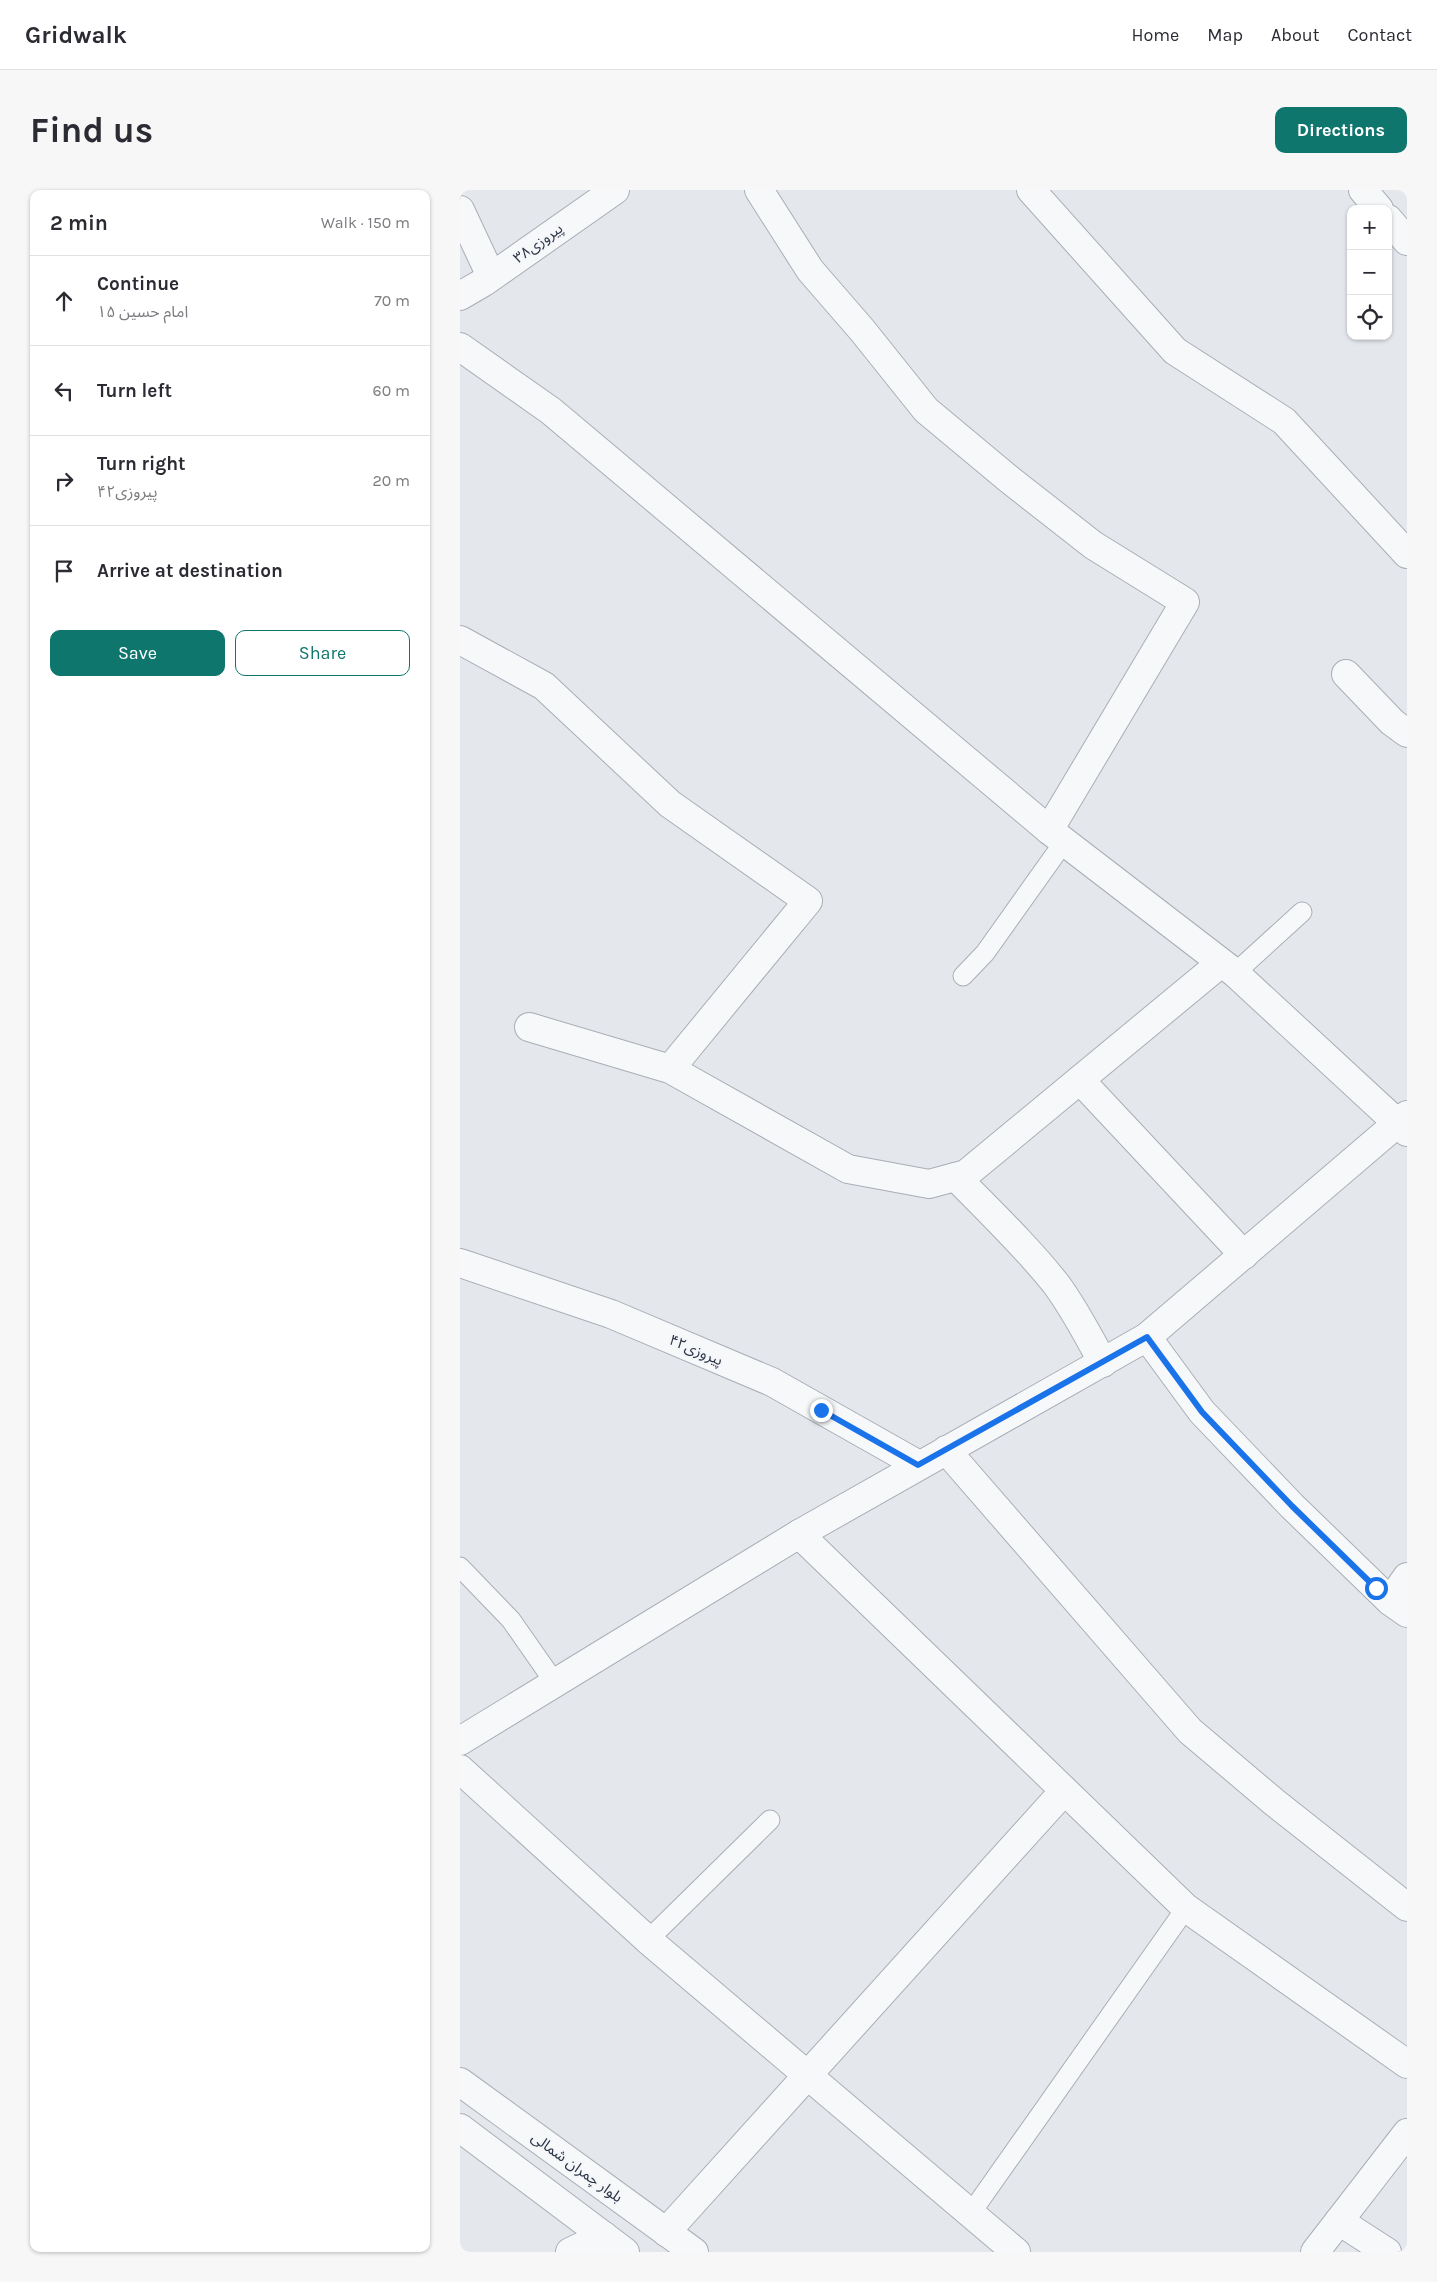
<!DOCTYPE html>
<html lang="en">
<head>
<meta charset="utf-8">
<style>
	:root { --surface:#fff; --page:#f7f7f7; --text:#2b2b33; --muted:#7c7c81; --line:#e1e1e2; --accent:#0f766e }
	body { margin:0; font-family:Karla,"Noto Sans Arabic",sans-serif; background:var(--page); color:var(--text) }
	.controls { position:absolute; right:15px; top:15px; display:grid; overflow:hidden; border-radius:10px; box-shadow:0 1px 4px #0004 }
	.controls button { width:45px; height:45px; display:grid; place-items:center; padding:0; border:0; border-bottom:1px solid var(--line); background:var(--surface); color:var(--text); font:25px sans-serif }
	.stop { position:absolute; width:15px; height:15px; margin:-11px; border:4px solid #1a73e8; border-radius:50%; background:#fff }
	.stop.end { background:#1a73e8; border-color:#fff; box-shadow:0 1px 5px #0008 }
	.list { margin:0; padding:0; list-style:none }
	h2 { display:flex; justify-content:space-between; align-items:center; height:65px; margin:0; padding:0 20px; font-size:21px }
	h2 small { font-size:16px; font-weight:400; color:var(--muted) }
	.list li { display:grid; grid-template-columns:32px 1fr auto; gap:15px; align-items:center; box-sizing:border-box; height:90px; padding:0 20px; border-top:1px solid var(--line) }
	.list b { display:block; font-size:19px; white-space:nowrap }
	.list p { margin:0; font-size:16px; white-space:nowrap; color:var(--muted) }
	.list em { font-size:16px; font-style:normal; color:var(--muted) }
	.actions { display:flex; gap:10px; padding:15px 20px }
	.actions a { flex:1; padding:11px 0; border:1px solid var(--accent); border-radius:10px; text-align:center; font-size:18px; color:var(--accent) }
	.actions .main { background:var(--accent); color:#fff }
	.icon { flex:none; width:28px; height:28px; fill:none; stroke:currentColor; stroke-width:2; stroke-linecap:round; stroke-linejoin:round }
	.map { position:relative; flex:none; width:947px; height:2062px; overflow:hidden; border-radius:10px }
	header { display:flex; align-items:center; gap:30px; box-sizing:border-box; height:70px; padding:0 25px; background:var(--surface); border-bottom:1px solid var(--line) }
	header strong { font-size:24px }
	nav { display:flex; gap:28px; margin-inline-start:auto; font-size:18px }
	.intro { display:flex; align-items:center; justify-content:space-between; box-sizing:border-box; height:120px; padding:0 30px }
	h1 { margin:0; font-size:35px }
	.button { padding:12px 22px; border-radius:10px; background:var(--accent); color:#fff; font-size:18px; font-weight:700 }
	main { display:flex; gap:30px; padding:0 30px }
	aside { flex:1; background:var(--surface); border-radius:10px; box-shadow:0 1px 4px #0004 }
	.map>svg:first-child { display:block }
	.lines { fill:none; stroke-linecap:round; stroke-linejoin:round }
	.service-casing { stroke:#a9aeb7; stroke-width:21 }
	.minor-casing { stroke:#a9aeb7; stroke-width:30 }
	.tertiary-casing { stroke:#a9aeb7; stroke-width:30 }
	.service { stroke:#f7f8fa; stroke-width:19 }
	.minor { stroke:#f7f8fa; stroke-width:28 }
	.tertiary { stroke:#f7f8fa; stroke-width:28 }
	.route { stroke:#1a73e8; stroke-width:6 }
	.labels { text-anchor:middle; stroke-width:4; stroke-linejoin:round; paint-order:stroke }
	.street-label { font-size:15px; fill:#2b3445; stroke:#f4f6f9 }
</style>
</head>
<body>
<header>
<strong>Gridwalk</strong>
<nav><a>Home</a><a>Map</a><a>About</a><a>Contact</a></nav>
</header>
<div class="intro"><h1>Find us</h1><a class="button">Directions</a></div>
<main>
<aside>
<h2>2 min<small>Walk · 150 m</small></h2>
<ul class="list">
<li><svg class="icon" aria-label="ahead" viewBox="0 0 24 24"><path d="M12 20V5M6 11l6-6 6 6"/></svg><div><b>Continue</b><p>امام حسین ۱۵</p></div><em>70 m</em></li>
<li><svg class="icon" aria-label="left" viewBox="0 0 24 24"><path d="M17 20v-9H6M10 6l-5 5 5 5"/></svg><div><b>Turn left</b></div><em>60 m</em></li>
<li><svg class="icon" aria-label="right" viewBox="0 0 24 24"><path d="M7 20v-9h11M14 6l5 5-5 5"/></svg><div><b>Turn right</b><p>پیروزی۴۲</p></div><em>20 m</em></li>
<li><svg class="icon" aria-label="arrive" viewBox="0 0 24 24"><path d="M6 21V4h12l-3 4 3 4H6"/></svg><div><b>Arrive at destination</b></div></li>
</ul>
<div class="actions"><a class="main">Save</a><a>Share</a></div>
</aside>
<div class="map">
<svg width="947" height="2062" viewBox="0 0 947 2062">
	<rect width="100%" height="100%" fill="#e4e7ec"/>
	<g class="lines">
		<g class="service-casing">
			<g id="service">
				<path d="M775,783L842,722"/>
				<path d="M503,786L525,763L604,652"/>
				<path d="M0,1377L51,1430L95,1493"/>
				<path d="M188,1750L310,1630"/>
				<path d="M511,2023L726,1718"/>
			</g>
		</g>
		<g class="minor-casing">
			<g id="minor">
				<path d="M299,0L350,80L402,140L466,220L550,290L633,355L725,412L589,640"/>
				<path d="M571,0L715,161L824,231L947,364"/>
				<path d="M903,0L919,19"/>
				<path d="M0,20L31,86"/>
				<path d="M928,29L947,51"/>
				<path d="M0,106L24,92L155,0"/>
				<path d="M0,157L91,221L589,640L775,783L947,942"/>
				<path d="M0,450L84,496L210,614L348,711L210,879"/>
				<path d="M886,484L932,532L947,543"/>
				<path d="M69,837L210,879L388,979L469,994L506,984L761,773"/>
				<path d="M620,890L784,1065"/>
				<path d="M496,987C530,1022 566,1056 596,1094C614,1118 629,1147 643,1173"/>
				<path d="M0,1073L151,1124L312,1192L459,1275"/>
				<path d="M687,1147L742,1222L832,1316L930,1411L947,1423"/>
				<path d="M486,1260L730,1541L814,1612L947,1717"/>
				<path d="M339,1344L726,1718L947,1874"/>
				<path d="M930,1411L947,1387"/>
				<path d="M0,1551L339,1344L687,1147L947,925"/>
				<path d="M0,1579L188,1750L556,2062"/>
				<path d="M879,2031L927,2062"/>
				<path d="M206,2042L604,1601"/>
				<path d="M110,2062L144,2046"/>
				<path d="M855,2062L947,1943"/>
			</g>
		</g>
		<g class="tertiary-casing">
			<g id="tertiary">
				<path d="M0,1892L234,2062"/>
				<path d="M0,1938L165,2062"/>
			</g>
		</g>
		<use href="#service" class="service"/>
		<use href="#minor" class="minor"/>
		<use href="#tertiary" class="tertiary"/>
	</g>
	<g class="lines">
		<path class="route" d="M361,1220L458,1275L687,1147L742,1222L832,1316L916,1398"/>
	</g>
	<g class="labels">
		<g class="street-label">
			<text transform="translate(78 53) rotate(-36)" y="5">پیروزی۳۸</text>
			<text transform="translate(236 1160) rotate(23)" y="5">پیروزی۴۲</text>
			<text transform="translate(117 1977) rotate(36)" y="5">بلوار چمران شمالی</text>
		</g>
	</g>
</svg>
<div class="controls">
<button>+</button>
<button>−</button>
<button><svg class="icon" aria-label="locate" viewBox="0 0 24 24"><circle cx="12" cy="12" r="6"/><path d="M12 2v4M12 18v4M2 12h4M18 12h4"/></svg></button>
</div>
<div class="stop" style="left:916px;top:1398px"></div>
<div class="stop end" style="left:361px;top:1220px"></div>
</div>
</main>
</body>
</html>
